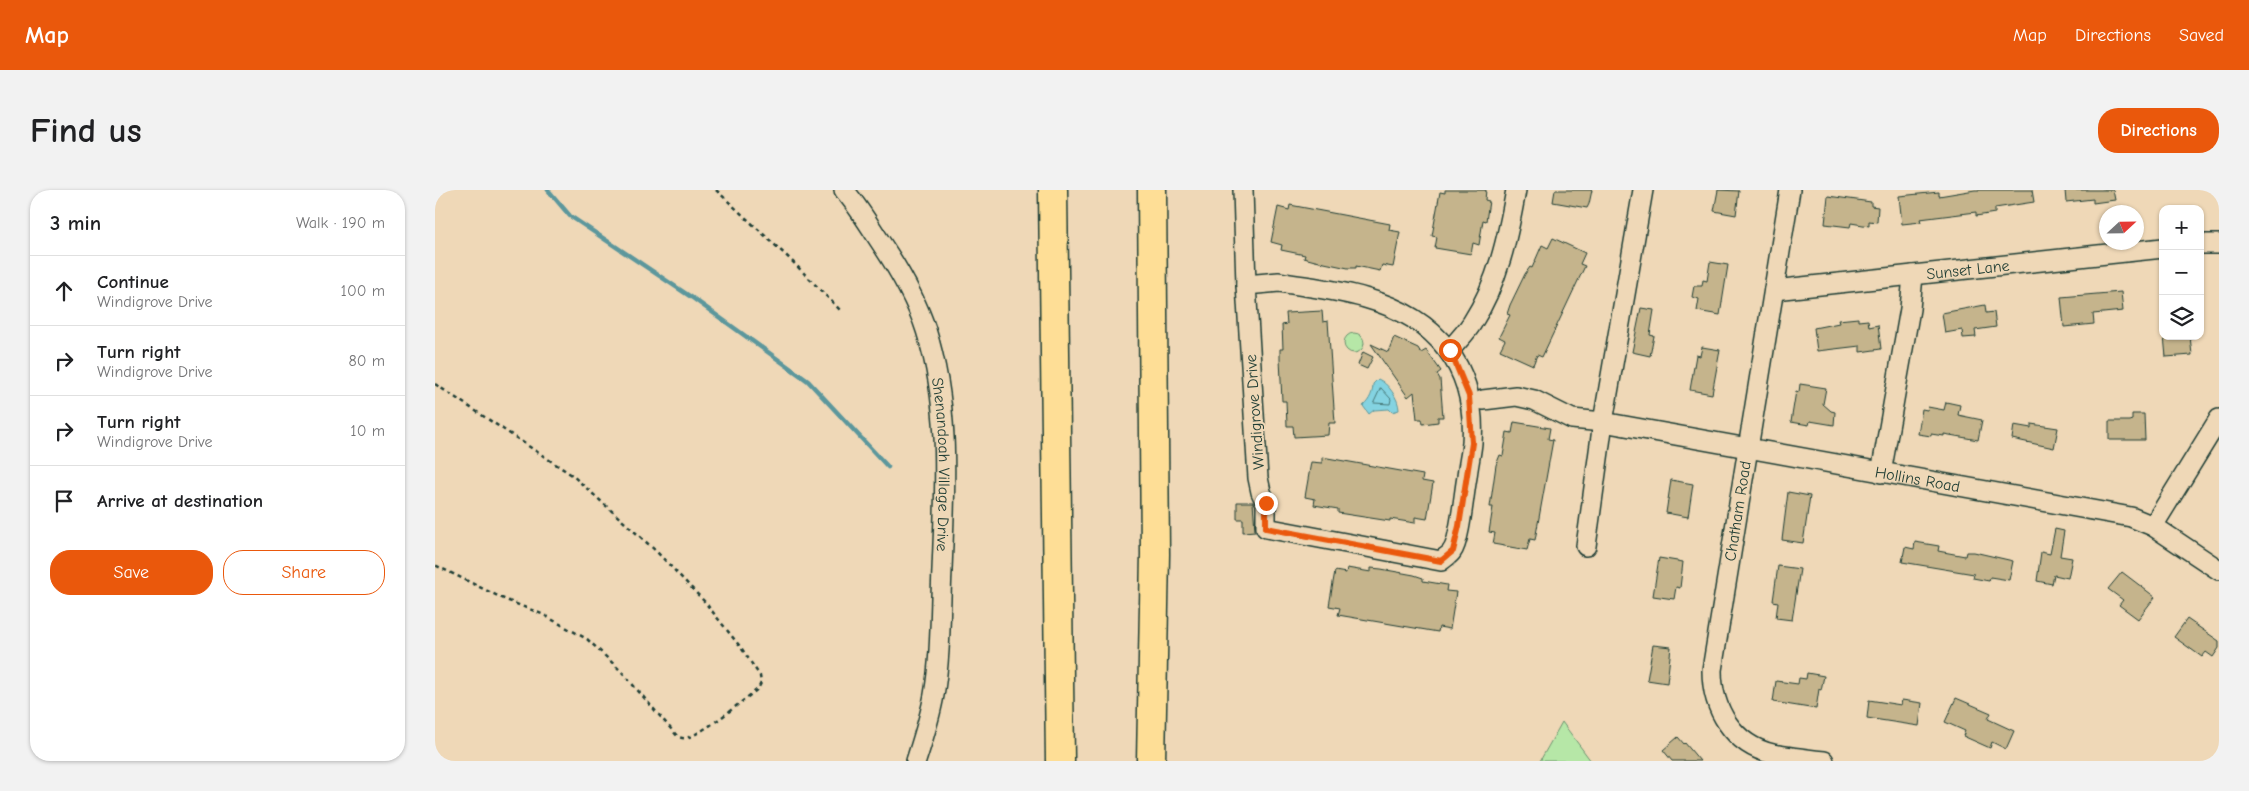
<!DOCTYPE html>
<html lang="en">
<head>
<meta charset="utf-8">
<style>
	:root { --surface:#fff; --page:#f2f2f2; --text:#202124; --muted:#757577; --line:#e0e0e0; --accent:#ea580c }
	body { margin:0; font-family:"Comic Neue",sans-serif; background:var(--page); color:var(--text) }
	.controls { position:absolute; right:15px; top:15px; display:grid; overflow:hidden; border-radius:10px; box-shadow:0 1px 4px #0004 }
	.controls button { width:45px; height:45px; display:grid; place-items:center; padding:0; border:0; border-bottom:1px solid var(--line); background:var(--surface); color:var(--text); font:25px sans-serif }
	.compass { position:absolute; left:1664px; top:15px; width:45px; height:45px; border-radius:50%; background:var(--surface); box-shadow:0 1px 4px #0004; rotate:68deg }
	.stop { position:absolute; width:15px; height:15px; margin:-11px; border:4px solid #ea580c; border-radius:50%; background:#fff }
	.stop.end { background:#ea580c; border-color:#fff; box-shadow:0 1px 5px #0008 }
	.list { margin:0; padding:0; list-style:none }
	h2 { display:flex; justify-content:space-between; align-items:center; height:65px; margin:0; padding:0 20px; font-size:21px }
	h2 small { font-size:16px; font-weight:400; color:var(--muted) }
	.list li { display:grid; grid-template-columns:32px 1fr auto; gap:15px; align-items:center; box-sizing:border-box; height:70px; padding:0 20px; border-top:1px solid var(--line) }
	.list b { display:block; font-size:19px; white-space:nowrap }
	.list p { margin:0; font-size:16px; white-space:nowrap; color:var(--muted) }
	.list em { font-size:16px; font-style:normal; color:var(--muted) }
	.actions { display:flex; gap:10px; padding:15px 20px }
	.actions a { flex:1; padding:11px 0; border:1px solid var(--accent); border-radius:20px; text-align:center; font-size:18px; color:var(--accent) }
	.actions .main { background:var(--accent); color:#fff }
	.icon { flex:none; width:28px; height:28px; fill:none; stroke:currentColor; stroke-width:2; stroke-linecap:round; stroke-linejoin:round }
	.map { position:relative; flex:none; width:1784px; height:571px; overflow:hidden; border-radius:20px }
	header { display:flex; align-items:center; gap:30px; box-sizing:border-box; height:70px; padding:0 25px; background:var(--accent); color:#fff }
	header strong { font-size:24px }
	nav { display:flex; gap:28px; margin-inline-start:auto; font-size:18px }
	.intro { display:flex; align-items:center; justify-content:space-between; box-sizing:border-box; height:120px; padding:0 30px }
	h1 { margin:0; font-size:35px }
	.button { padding:12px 22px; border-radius:20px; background:var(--accent); color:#fff; font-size:18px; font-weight:700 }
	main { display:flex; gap:30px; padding:0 30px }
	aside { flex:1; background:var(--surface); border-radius:20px; box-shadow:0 1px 4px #0004 }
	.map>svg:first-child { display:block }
	.green { fill:#b6e7a7; stroke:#6a926e }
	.water { fill:#84d3e1; stroke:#5c979c }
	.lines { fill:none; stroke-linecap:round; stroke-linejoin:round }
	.shore { stroke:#477979; stroke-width:1 }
	.stream { stroke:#5c979c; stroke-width:4.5 }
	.building { fill:#c5b48c; stroke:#1f3d34 }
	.minor-casing { stroke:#1f3d34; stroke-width:22 }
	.highway-casing { stroke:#1f3d34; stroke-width:31 }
	.path { stroke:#1f3d34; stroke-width:2.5; stroke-dasharray:4 4; stroke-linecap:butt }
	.minor { stroke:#efd8b7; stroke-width:19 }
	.highway { stroke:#fede96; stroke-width:28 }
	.route { stroke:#ea580c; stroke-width:6 }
	.labels { text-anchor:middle; stroke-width:4; stroke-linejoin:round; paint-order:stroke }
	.street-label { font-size:16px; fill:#1f3d34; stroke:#efd8b7 }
</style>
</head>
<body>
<header>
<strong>Map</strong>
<nav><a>Map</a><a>Directions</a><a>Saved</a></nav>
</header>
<div class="intro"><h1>Find us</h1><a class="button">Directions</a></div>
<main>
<aside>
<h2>3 min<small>Walk · 190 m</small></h2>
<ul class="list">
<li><svg class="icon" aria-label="ahead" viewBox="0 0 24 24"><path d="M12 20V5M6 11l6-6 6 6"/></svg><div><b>Continue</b><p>Windigrove Drive</p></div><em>100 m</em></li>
<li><svg class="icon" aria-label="right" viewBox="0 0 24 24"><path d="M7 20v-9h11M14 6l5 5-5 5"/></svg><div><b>Turn right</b><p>Windigrove Drive</p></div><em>80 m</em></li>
<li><svg class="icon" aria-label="right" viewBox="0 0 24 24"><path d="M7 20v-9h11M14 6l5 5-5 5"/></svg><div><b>Turn right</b><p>Windigrove Drive</p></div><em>10 m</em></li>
<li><svg class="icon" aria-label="arrive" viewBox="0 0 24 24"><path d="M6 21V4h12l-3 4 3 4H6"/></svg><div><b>Arrive at destination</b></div></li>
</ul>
<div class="actions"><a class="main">Save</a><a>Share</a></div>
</aside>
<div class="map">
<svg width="1784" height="571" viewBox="0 0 1784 571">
	<rect width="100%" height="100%" fill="#efd8b7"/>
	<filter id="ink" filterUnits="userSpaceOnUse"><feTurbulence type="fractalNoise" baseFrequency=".02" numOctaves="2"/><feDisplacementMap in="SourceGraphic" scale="10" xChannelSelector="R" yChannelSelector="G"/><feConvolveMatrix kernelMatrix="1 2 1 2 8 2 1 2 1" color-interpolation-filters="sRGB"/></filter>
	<g filter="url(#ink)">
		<g class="green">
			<circle cx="919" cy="153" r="10"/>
			<path d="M1127,532L1156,571H1105Z"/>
		</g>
		<path class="water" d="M943,189C953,193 964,209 964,220L957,222L954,219L939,220L934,224L928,216C935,210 938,202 938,194Z"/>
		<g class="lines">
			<path class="shore" d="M946,198L956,209L955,214L939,213Z"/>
			<path class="stream" d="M113,0L135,26L259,109L373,191L453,277"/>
		</g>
		<g class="building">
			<path d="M1010,0H1051L1050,10L1054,11L1051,31L1048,30L1044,55L1038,53L1036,64L1000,58L1002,47L997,46L1005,2L1010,3Z"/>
			<path d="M1120,0H1157L1154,14L1152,18L1118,12Z"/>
			<path d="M1283,0L1304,1L1301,25L1279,21Z"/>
			<path d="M1540,0H1597L1599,12L1560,18V23L1541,26V22L1485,29L1486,32L1467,34L1464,6L1504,2V6Z"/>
			<path d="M1630,0H1678L1680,10L1658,13V9L1631,12Z"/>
			<path d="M1393,6L1436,12V16L1443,17L1442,32L1434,31V36L1416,33L1415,37L1390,34Z"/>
			<path d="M855,15L955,34L954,40L965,42L958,77L947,75L945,81L921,76V78H913L880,71L869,68L870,65L846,60L847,55L836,52L843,17L854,20Z"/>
			<path d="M1118,48L1150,63L1145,74L1150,76L1107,167L1102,165L1098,175L1065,160L1070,150L1064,147L1075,125L1072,124L1075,115L1090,84L1095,77L1097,78L1107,55L1113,58Z"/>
			<path d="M1275,72L1293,75L1285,125L1262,121L1264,109L1257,107L1259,96H1267L1268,90L1272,91Z"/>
			<path d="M1686,102L1688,121L1658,124L1659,134L1629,137L1626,107Z"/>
			<path d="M1550,115L1551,123L1559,122L1561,137L1540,140L1541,147L1528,148L1527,140L1510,143L1507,123Z"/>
			<path d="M1206,118L1219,120L1215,145L1219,146L1215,166L1197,162Z"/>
			<path d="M887,121L888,132L893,131L900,233H894L893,245L859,247L858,236H852L851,211H847L845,169V159H848L847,135L852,134L851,123Z"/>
			<path d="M1423,128V131L1433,130L1434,137L1443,135L1446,159L1425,162V156L1382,161L1379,138L1404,133L1403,130Z"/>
			<path d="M1729,146H1755L1757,165L1731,167Z"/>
			<path d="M959,147L983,158L986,163L991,160L1006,181L1002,184L1005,189L1008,227H1003V232L988,234L987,229H982L979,202L973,207L936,154L953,162Z"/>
			<path d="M1267,157L1285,160L1277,204L1255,200L1261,165L1265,166Z"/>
			<path d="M928,162L938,167L932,179L923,175Z"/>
			<path d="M1365,194L1391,198L1388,214L1396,221L1400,222L1399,235L1375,231L1374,235L1356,232L1361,201L1364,202Z"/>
			<path d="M1511,212L1525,215L1523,225L1547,230L1543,250L1509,244V246L1496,244V246L1483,244L1487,219L1492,220L1493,217L1509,220Z"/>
			<path d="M1697,224H1709L1710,250H1674V231H1694L1697,230Z"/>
			<path d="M1079,232L1115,238L1113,249L1118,250L1100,350L1095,349L1092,360L1058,354L1060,343L1054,342L1058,317H1055L1061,275L1065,265L1068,266L1072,242L1077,243Z"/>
			<path d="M1596,234L1623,238L1619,258L1577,249L1579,235L1596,238Z"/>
			<path d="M887,267L988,285L987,291L998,293L992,329L980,327V333L955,329V331L903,323V319L879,315L880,309L870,307L876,272L887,273Z"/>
			<path d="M1236,290L1258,294L1253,327L1231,323Z"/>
			<path d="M1353,302L1375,306L1368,353L1347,350Z"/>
			<path d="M802,312H818L820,341L808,342V329H802Z"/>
			<path d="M1620,339L1629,341L1625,366L1637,368L1633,388L1619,385L1617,394L1602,391L1606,362L1615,364Z"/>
			<path d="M1480,352L1504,356L1503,361L1530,366L1531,362H1539L1578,371L1574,390L1555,387L1554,391L1538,388L1539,384L1467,372L1470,357L1479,359Z"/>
			<path d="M1224,368L1248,372L1245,398L1241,397L1239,409L1218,406Z"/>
			<path d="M1343,376L1365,379L1357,430L1341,428L1343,412L1338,411Z"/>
			<path d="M912,378L936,382V378L946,379L979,385L988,388V391L1012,395L1011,401L1021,402L1015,439L1004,437L1003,442L903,425L905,418L894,416L900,381L911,383Z"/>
			<path d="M1687,382L1720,407L1703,429L1684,415L1688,410L1673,399Z"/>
			<path d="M1752,429L1784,451V458L1778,467L1771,462L1767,467L1739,447Z"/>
			<path d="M1218,455L1236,457L1232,493L1212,490Z"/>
			<path d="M1372,483L1389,486L1386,500L1384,499L1381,519L1338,512L1341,491L1363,494L1364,488L1371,489Z"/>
			<path d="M1521,508L1556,523L1553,529L1579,541L1571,559L1557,552L1555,558L1528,546L1530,541L1510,532Z"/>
			<path d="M1434,510L1466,515L1467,510L1487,513L1484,536L1432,528Z"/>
			<path d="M1243,547L1249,554L1250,553L1265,571H1237L1228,560Z"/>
		</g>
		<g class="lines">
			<g class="minor-casing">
				<g id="minor">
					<path id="s1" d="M409,0C423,16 434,35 446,53C464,80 481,109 491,140C516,219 510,299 507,380C505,422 506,465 499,505C495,528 488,549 481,571"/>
					<path d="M808,0L811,95"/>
					<path d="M1355,0L1277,480C1277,519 1298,555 1338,564C1355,567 1372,569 1389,571"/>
					<path d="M1765,54H1784"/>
					<path d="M844,92C873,97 903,100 930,108C1002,128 1042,177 1037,253C1036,264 1033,276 1032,287C1029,302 1025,351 1017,361C1015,365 1009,368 1006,371L831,338V313L826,302L823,288L811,95Z"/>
					<path id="s2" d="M1339,100L1728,58"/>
					<path d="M1015,160C1022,151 1031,143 1037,133C1063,93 1073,46 1081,0"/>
					<path id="s3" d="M1048,210L1081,206L1099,210L1137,229L1168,232L1696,327L1718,336L1784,380"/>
					<path d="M1446,283L1475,119L1478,85"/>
					<path d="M1718,336L1784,229"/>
					<path d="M1151,356L1168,232L1208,0"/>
				</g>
			</g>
			<g class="highway-casing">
				<g id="highway">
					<path d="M618,0L625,571"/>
					<path d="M716,571L720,364L717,0"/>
				</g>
			</g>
			<g class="path">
				<path d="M281,0L356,70L406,121"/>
				<path d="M0,194L137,285L221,361L269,411L307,459L325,486L326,493L323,499C304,513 275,539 254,547C250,549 247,548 243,547L186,481L152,449L107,424L71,410L0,375"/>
			</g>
			<use href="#minor" class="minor"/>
			<use href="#highway" class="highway"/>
		</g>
	</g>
	<g class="lines" filter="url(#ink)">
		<path class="route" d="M831,313V338L1006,371L1018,361L1024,336L1037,253L1034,206L1015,160"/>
	</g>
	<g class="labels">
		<g class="street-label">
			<text dy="6" stroke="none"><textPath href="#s2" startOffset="195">Sunset Lane</textPath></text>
			<text transform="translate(819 222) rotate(-94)" y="6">Windigrove Drive</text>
			<text dy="6" stroke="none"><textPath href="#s1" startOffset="299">Shenandoah Village Drive</textPath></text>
			<text dy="6" stroke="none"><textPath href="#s3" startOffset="445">Hollins Road</textPath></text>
			<text transform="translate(1302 321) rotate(-81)" y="6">Chatham Road</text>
		</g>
	</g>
</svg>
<div class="controls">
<button>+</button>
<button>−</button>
<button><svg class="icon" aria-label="layers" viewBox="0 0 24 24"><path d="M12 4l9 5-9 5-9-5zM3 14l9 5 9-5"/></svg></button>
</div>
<svg class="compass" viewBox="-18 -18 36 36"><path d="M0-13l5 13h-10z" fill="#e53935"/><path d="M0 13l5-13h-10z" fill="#757577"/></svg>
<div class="stop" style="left:1015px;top:160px"></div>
<div class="stop end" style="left:831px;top:313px"></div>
</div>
</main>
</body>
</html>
